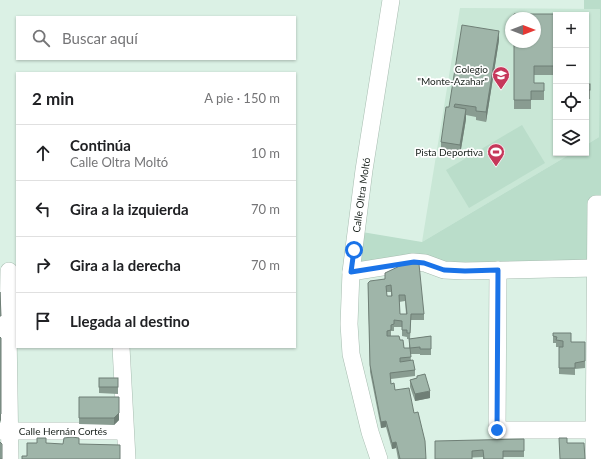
<!DOCTYPE html>
<html lang="es">
<head>
<meta charset="utf-8">
<style>
	:root { --surface:#fff; --page:#f2f2f2; --text:#202124; --muted:#757577; --line:#e0e0e0 }
	body { margin:0; font-family:Lato,sans-serif; background:var(--page); color:var(--text) }
	.controls { position:absolute; right:12px; top:12px; display:grid; overflow:hidden; border-radius:0px; box-shadow:0 1px 3px #0004 }
	.controls button { width:36px; height:36px; display:grid; place-items:center; padding:0; border:0; border-bottom:1px solid var(--line); background:var(--surface); color:var(--text); font:20px sans-serif }
	.compass { position:absolute; left:505px; top:12px; width:36px; height:36px; border-radius:50%; background:var(--surface); box-shadow:0 1px 3px #0004; rotate:90deg }
	.stop { position:absolute; width:12px; height:12px; margin:-9px; border:3px solid #1a73e8; border-radius:50%; background:#fff }
	.stop.end { background:#1a73e8; border-color:#fff; box-shadow:0 1px 4px #0008 }
	.list { margin:0; padding:0; list-style:none }
	h2 { display:flex; justify-content:space-between; align-items:center; height:52px; margin:0; padding:0 16px; font-size:17px }
	h2 small { font-size:13px; font-weight:400; color:var(--muted) }
	.list li { display:grid; grid-template-columns:26px 1fr auto; gap:12px; align-items:center; box-sizing:border-box; height:56px; padding:0 16px; border-top:1px solid var(--line) }
	.list b { display:block; font-size:15px; white-space:nowrap }
	.list p { margin:0; font-size:13px; white-space:nowrap; color:var(--muted) }
	.list em { font-size:13px; font-style:normal; color:var(--muted) }
	.icon { flex:none; width:22px; height:22px; fill:none; stroke:currentColor; stroke-width:2; stroke-linecap:round; stroke-linejoin:round }
	.map { position:relative; flex:none; width:601px; height:459px; overflow:hidden }
	.search { position:absolute; background:var(--surface); box-shadow:0 1px 3px #0004; left:16px; top:16px; width:280px; height:44px; display:flex; align-items:center; gap:10px; box-sizing:border-box; padding:0 14px; border-radius:0px; color:var(--muted); font-size:15px }
	.panel { position:absolute; background:var(--surface); box-shadow:0 1px 3px #0004; left:16px; top:72px; width:280px; height:276px; border-radius:0px }
	.map>svg:first-child { display:block }
	.built { fill:#c9e7d6; fill-rule:evenodd }
	.green { fill:#baddca }
	.lines { fill:none; stroke-linecap:round; stroke-linejoin:round }
	.minor-casing { stroke:#a8bdb1; stroke-width:18 }
	.minor { stroke:#fff; stroke-width:17 }
	.wall { fill:#899c91; fill-rule:evenodd }
	.shaded-wall { fill:#6f7f76 }
	.building { fill:#9fb5a9; stroke:#6f7f76; fill-rule:evenodd }
	.route { stroke:#1a73e8; stroke-width:5 }
	.labels { text-anchor:middle; stroke-width:3.5; stroke-linejoin:round; paint-order:stroke }
	.poi-label { font-size:10px; fill:#202823; stroke:#fff; text-anchor:end }
	.street-label { font-size:10px; fill:#202823; stroke:#fff }
</style>
</head>
<body>
<div class="map">
<svg width="601" height="459" viewBox="0 0 601 459">
	<rect width="100%" height="100%" fill="#dbf1e5"/>
	<path class="built" d="M460,8L600,9L599,137L586,145V15H556V153H572L422,242ZM511,18H535V42H511Z"/>
	<g class="green">
		<path d="M584,0H601V204L595,268L351,272L356,231L422,242L572,153H586V145L599,137L600,9H584Z"/>
		<path d="M522,125L545,163L469,208L446,170Z"/>
	</g>
	<g class="lines">
		<g class="minor-casing">
			<g id="minor">
				<path d="M498,270L497,430H601"/>
				<path d="M9,271L8,329L10,459"/>
				<path d="M351,272L413,262L425,263L444,270L465,271L595,268"/>
				<path d="M121,347L127,459"/>
				<path d="M0,431H125"/>
				<path d="M379,459L370,432L351,354L349,324L351,272L364,170L391,0"/>
				<path d="M594,459L596,204H601"/>
			</g>
		</g>
		<use href="#minor" class="minor"/>
	</g>
	<g class="wall">
		<path d="M556,15V75H534V83H544V100H531V109H514V42Z"/>
		<path d="M499,40L486,122L476,120V117L466,115V119L460,155L441,152V142L449,107Z"/>
		<rect x="586" y="84" width="4" height="15"/>
		<path d="M385,273L424,314V320H411L410,339L431,336V355H420V354H410L411,360L415,370V376L391,379V384L395,390L414,413L426,459H398L396,448L392,449L386,427L381,428L370,372L368,283L385,279ZM386,292H391V296H387ZM405,301L406,314H400L399,302ZM394,327H402V336L407,337V339H409V348H404L400,340L391,336V331H394Z"/>
		<path d="M553,333L571,342H585V368L575,369V375L559,374V347H556V343H553Z"/>
		<path d="M417,376L430,398L415,401L410,387V380L417,378Z"/>
		<path d="M99,378H118V394L99,393Z"/>
		<path d="M79,397L119,420L114,425L79,424Z"/>
		<path d="M524,439V457H503V459H483V457L435,459Z"/>
	</g>
	<g class="shaded-wall">
		<path d="M499,31V40L486,122V112Z"/>
		<path d="M466,109V119L460,155V145Z"/>
		<path d="M430,391V398L415,401V394Z"/>
		<path d="M119,413V420L114,425V418Z"/>
		<path d="M1,414V420L0,422V415Z"/>
		<path d="M386,421V427L381,428V422Z"/>
		<path d="M396,442V448L392,449V443Z"/>
	</g>
	<g class="building">
		<path d="M514,14H580V15H556V66H534V83H544V91H531V100H514V42H535V18H514Z"/>
		<path d="M462,25L499,31L486,112L476,111V107L455,104L454,107L466,109L460,145L441,142L446,107H449Z"/>
		<rect x="586" y="84" width="4" height="6"/>
		<path d="M404,264H419L424,314H411L410,333H407V330H402V321L394,320V324L391,325V330L387,331V336H399L400,340H403L404,348H410L411,357L400,358V362L413,360L415,370L390,373L391,384L394,383L395,390L409,388L414,413L418,412L425,441L426,459H400L396,442L392,443L386,421L381,422L370,365L368,283L370,281L385,279V273ZM391,285L392,296H387L386,286ZM399,295H405L407,314H400Z"/>
		<path d="M0,292L1,316H0Z"/>
		<path d="M553,333H571V342H585V361L575,363V368H559V347H563V341L556,340L557,337L553,336Z"/>
		<path d="M431,336V349H420V347L410,348L409,339Z"/>
		<path d="M0,337L1,338V414L0,415Z"/>
		<path d="M425,374L430,391L415,394L410,380L417,378V376Z"/>
		<rect x="99" y="378" width="19" height="9"/>
		<path d="M79,397H119V413L114,418H79Z"/>
		<path d="M72,437L79,438V444L120,445V459H22V456H27V443H37V438H46V443L63,444L64,438Z"/>
		<path d="M559,438H567V443H584L585,459H560Z"/>
		<path d="M524,439V451H503V459H484L483,450L472,451V459H435V441Z"/>
		<path d="M0,442L2,444V459H0Z"/>
	</g>
	<g class="lines">
		<path class="route" d="M354,250L351,272L414,262L424,263L444,270L465,271L498,270L497,430"/>
	</g>
	<defs>
		<g id="school-pin" transform="scale(0.9)"><path d="M0 17L-7.5 6A9.5 9.5 0 1 1 7.5 6Z" fill="#c6375a" stroke="#fff"/><path d="M0-5L7-2L0 1L-7-2ZM-4 1L0 2.5L4 1V4Q0 6-4 4Z" fill="#fff"/></g>
		<g id="stadium-pin" transform="scale(0.9)"><path d="M0 17L-7.5 6A9.5 9.5 0 1 1 7.5 6Z" fill="#c6375a" stroke="#fff"/><path d="M0-5a6.5 5 0 1 0 0 10a6.5 5 0 1 0 0-10ZM-3.5-1.8h7v3.6h-7Z" fill="#fff"/></g>
	</defs>
	<g fill-rule="evenodd">
		<use href="#school-pin" x="501" y="75"/>
		<use href="#stadium-pin" x="496" y="152"/>
	</g>
	<g class="labels">
		<g class="poi-label">
			<text x="488" y="73">Colegio<tspan x="488" dy="12">"Monte-Azahar"</tspan></text>
			<text x="483" y="156">Pista Deportiva</text>
		</g>
		<g class="street-label">
			<text transform="translate(361 195) rotate(-82)" y="4">Calle Oltra Moltó</text>
			<text x="63" y="435">Calle Hernán Cortés</text>
		</g>
	</g>
</svg>
<div class="controls">
<button>+</button>
<button>−</button>
<button><svg class="icon" aria-label="locate" viewBox="0 0 24 24"><circle cx="12" cy="12" r="6"/><path d="M12 2v4M12 18v4M2 12h4M18 12h4"/></svg></button>
<button><svg class="icon" aria-label="layers" viewBox="0 0 24 24"><path d="M12 4l9 5-9 5-9-5zM3 14l9 5 9-5"/></svg></button>
</div>
<svg class="compass" viewBox="-18 -18 36 36"><path d="M0-13l5 13h-10z" fill="#e53935"/><path d="M0 13l5-13h-10z" fill="#757577"/></svg>
<div class="stop" style="left:354px;top:250px"></div>
<div class="stop end" style="left:497px;top:430px"></div>
<div class="search"><svg class="icon" aria-label="search" viewBox="0 0 24 24"><circle cx="10" cy="10" r="6"/><path d="M15 15l6 6"/></svg>Buscar aquí</div>
<section class="panel">
<h2>2 min<small>A pie · 150 m</small></h2>
<ul class="list">
<li><svg class="icon" aria-label="ahead" viewBox="0 0 24 24"><path d="M12 20V5M6 11l6-6 6 6"/></svg><div><b>Continúa</b><p>Calle Oltra Moltó</p></div><em>10 m</em></li>
<li><svg class="icon" aria-label="left" viewBox="0 0 24 24"><path d="M17 20v-9H6M10 6l-5 5 5 5"/></svg><div><b>Gira a la izquierda</b></div><em>70 m</em></li>
<li><svg class="icon" aria-label="right" viewBox="0 0 24 24"><path d="M7 20v-9h11M14 6l5 5-5 5"/></svg><div><b>Gira a la derecha</b></div><em>70 m</em></li>
<li><svg class="icon" aria-label="arrive" viewBox="0 0 24 24"><path d="M6 21V4h12l-3 4 3 4H6"/></svg><div><b>Llegada al destino</b></div></li>
</ul>
</section>
</div>
</body>
</html>
